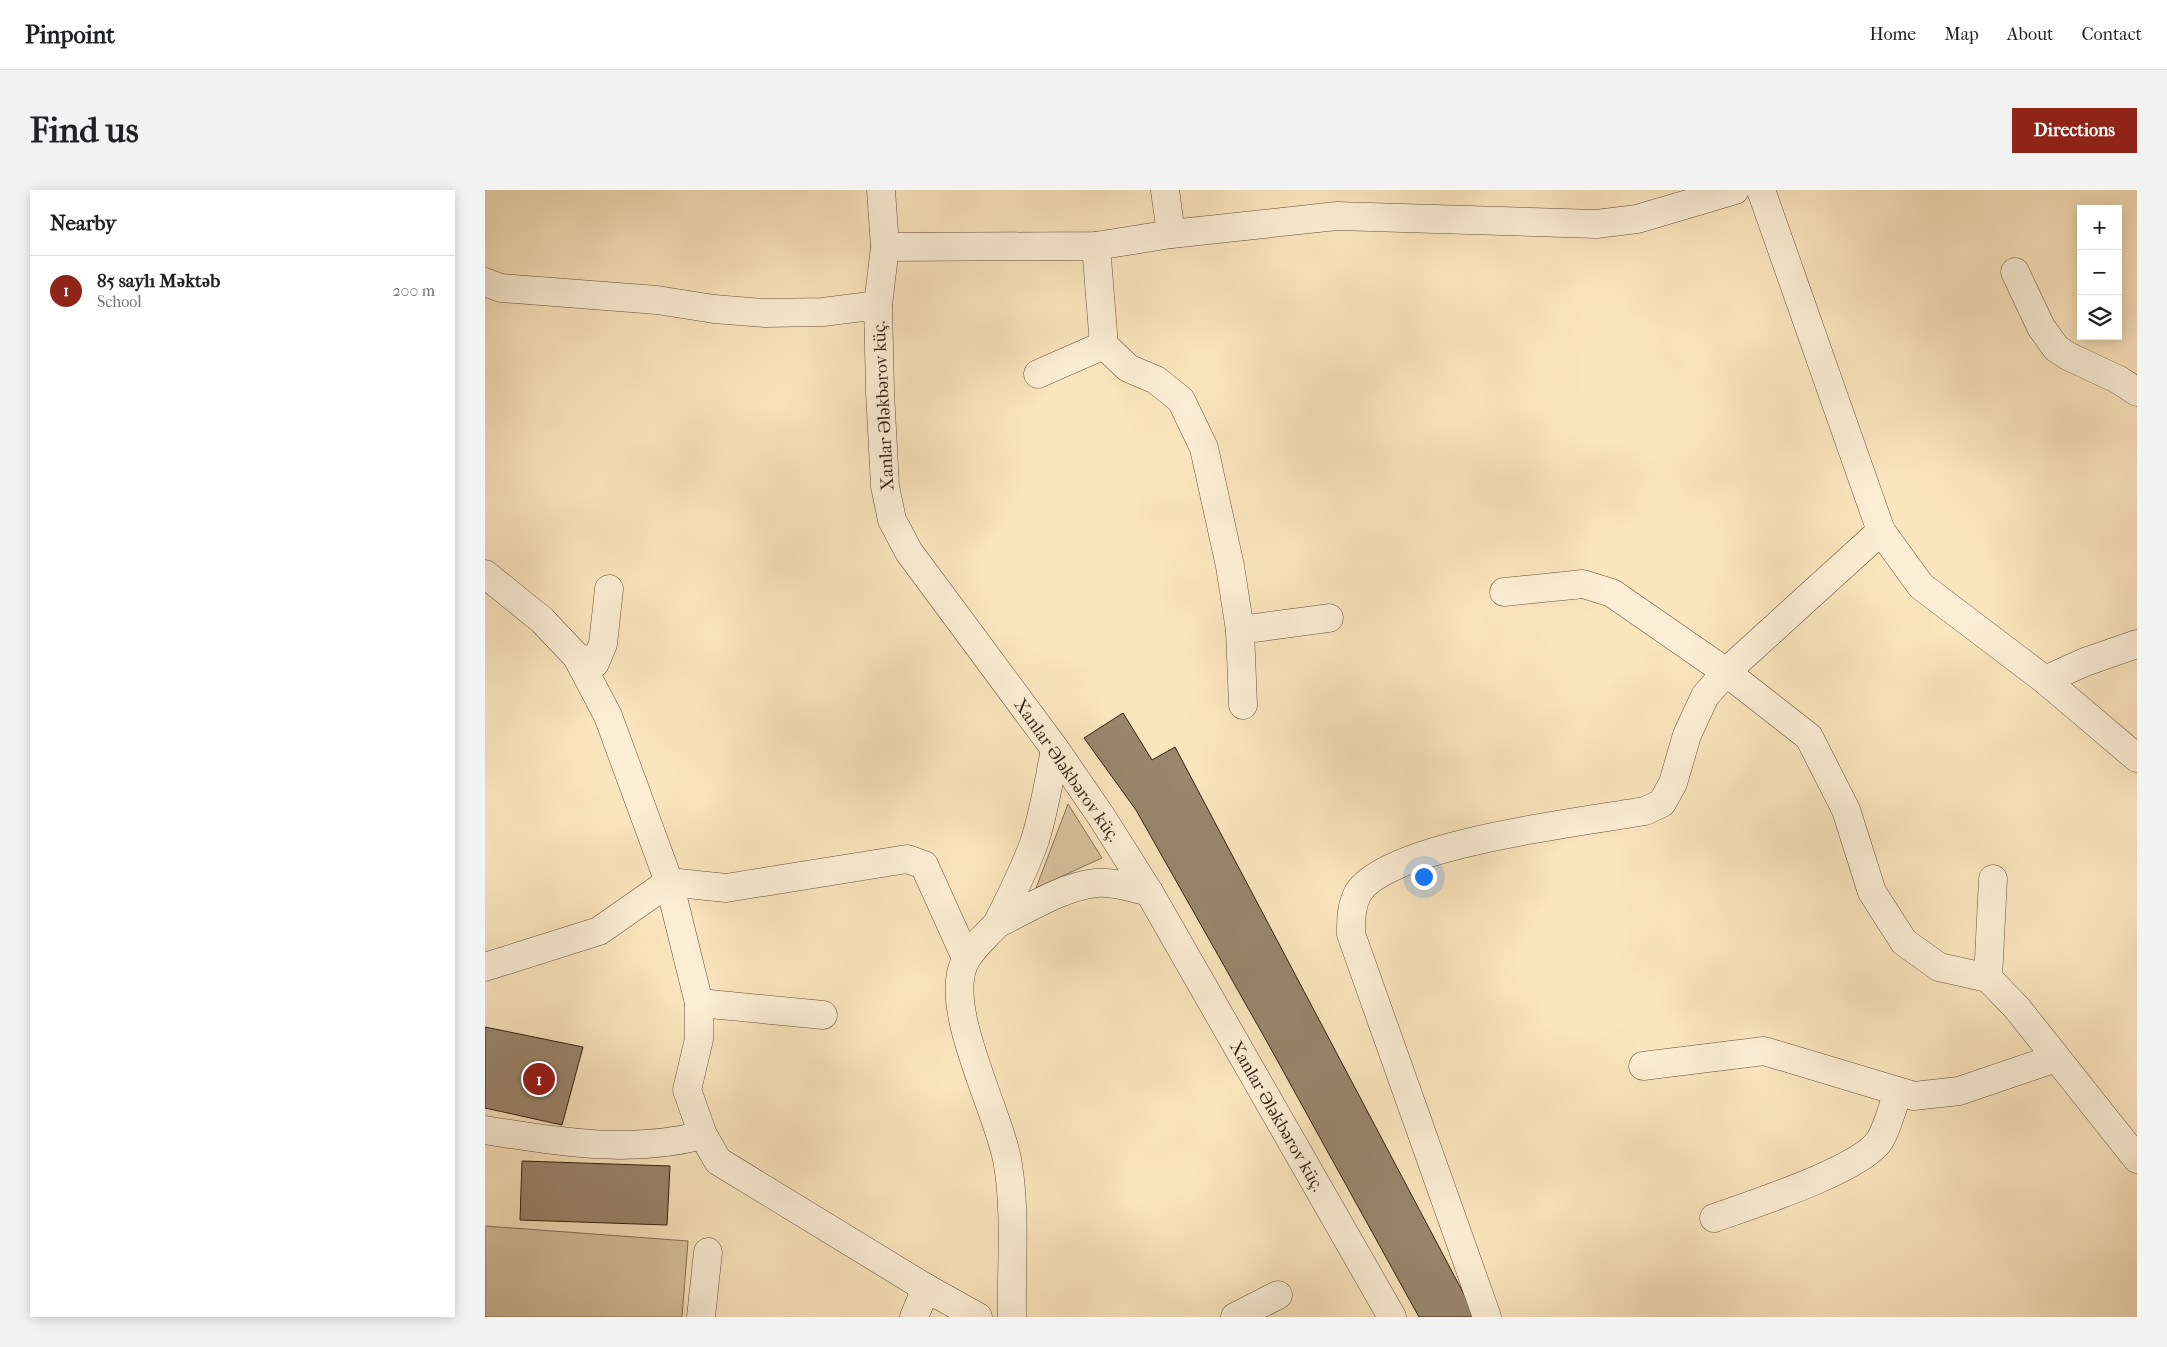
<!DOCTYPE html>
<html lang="en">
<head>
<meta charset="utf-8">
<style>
	:root { --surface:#fff; --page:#f2f2f2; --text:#202124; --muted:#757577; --line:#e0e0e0; --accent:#8f2418 }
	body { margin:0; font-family:"IM FELL French Canon",serif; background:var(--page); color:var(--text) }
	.controls { position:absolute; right:15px; top:15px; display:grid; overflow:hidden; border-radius:0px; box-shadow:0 2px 12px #0003 }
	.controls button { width:45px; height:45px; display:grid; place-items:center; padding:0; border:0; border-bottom:1px solid var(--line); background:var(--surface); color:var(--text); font:25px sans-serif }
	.you { position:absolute; left:938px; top:686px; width:18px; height:18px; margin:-12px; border:4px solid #fff; border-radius:50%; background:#1a73e8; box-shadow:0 0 0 8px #1a73e833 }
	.badge { display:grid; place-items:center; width:32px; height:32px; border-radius:50%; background:var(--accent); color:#fff; font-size:16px; font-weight:700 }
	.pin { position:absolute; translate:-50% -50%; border:2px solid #fff; box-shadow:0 1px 5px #0006 }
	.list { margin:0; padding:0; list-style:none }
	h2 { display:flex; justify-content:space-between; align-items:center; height:65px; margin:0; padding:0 20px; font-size:21px }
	h2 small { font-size:16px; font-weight:400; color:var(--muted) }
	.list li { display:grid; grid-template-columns:32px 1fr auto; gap:15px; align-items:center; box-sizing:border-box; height:70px; padding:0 20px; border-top:1px solid var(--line) }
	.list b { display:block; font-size:19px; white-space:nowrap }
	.list p { margin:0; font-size:16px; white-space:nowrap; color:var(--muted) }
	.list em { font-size:16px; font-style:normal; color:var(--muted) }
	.icon { flex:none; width:28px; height:28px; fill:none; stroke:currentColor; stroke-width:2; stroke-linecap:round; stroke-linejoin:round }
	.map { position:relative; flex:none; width:1652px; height:1127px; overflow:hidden; border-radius:0px }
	header { display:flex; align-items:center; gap:30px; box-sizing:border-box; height:70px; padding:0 25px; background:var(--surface); border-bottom:1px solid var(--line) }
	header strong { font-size:24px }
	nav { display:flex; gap:28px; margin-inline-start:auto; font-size:18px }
	.intro { display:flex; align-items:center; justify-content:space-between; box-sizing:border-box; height:120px; padding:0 30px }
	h1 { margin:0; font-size:35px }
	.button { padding:12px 22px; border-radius:0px; background:var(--accent); color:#fff; font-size:18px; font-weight:700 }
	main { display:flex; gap:30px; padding:0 30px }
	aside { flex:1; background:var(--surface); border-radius:0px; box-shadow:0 2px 12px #0003 }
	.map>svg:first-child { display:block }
	.green { fill:#d9c3a1; stroke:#86715a }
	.building { fill:#9b866c; stroke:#321f14 }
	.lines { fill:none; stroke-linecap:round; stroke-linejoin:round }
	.minor-casing { stroke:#64503e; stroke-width:29 }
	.minor { stroke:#fceed5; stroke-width:28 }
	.labels { text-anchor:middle; stroke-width:5; stroke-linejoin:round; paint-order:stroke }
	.street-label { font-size:18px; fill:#321f14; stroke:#fceed5 }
</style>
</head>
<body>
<header>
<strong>Pinpoint</strong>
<nav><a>Home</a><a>Map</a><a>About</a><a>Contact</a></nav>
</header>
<div class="intro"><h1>Find us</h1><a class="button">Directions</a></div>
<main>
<aside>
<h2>Nearby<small></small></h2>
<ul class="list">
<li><span class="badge">1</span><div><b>85 saylı Məktəb</b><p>School</p></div><em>200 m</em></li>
</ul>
</aside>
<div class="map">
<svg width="1652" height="1127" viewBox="0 0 1652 1127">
	<rect width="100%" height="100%" fill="#fbe5be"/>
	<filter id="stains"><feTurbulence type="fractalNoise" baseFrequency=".004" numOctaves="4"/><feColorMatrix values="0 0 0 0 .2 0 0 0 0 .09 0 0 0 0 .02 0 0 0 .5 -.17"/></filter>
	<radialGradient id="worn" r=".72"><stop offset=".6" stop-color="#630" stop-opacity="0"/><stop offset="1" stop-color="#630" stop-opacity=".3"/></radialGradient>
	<g class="green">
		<path d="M583,614L617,668L551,698Z"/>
		<path d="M0,1036L203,1051L197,1127H0Z"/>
	</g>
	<g class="building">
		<path d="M638,523L667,570L690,557L991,1127H934L781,850L651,620L599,548Z"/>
		<path d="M0,837L98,857L77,935L0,918Z"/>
		<path d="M37,971L185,976L182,1035L35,1030Z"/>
	</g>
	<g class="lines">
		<g class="minor-casing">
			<g id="minor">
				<path d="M396,0L400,57L393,115L395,202L400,296L407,330L424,362L570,559L616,626L664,702L907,1127"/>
				<path d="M680,0L686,44"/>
				<path d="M1276,0L1396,341L1436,396L1560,490L1652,568"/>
				<path d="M611,56L619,155L643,178L671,190L696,210L719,258L745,376L755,440L758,515"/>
				<path d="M400,57L611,56L686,44L852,26L1111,34L1152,29L1250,0"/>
				<path d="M1530,82L1556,137L1571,158L1583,166L1634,190L1652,202"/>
				<path d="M0,92L16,98L172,110L229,119L280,123L338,122L393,115"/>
				<path d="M553,184L619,155"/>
				<path d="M0,384L57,430L92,467L123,526L184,692L214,813V849L202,900L218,945L233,971L441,1098L493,1127"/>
				<path d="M1019,402L1098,394L1127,403L1241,482L1324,547L1361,620L1387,702L1419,752L1454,777L1503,788L1532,818L1652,969"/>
				<path d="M755,440L844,428"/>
				<path d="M92,467L110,473L118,454L124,399"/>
				<path d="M1560,490L1600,472L1652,454"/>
				<path d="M570,559C564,591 559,623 549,653C539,681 525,708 512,734C543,719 576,697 611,693C628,691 648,698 664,702"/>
				<path d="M512,734C502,745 489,756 482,768C453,813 516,924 523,975C531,1024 526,1078 527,1127"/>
				<path d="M0,777L114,741L184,692L241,698L422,669L439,675L481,768"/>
				<path d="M1503,788L1508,689"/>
				<path d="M214,813L338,825"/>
				<path d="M1158,876L1279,861L1429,906L1474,901L1571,868"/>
				<path d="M0,940C73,952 146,964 218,945"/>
				<path d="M1229,1028C1265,1015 1376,980 1395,950C1403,936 1407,918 1413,903"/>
				<path d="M216,1127L223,1062"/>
				<path d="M429,1127L441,1098"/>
				<path d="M750,1127L793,1105"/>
				<path d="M1002,1127L866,744C866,730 866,716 873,703C902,654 1102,631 1160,621L1177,613L1188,593L1202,545L1220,506L1241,482L1396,341"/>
			</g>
		</g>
		<use href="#minor" class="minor"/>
	</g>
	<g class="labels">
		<g class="street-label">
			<text transform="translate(398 216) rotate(-93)" y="6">Xanlar Ələkbərov küç.</text>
			<text transform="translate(582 580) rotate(55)" y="6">Xanlar Ələkbərov küç.</text>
			<text transform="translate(792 926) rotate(60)" y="6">Xanlar Ələkbərov küç.</text>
		</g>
	</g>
	<rect width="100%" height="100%" filter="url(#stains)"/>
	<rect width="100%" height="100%" fill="url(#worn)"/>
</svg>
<div class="controls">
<button>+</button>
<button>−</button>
<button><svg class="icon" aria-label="layers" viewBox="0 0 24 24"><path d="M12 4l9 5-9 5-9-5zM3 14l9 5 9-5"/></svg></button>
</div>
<div class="you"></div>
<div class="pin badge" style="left:54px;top:889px">1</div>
</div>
</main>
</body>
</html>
